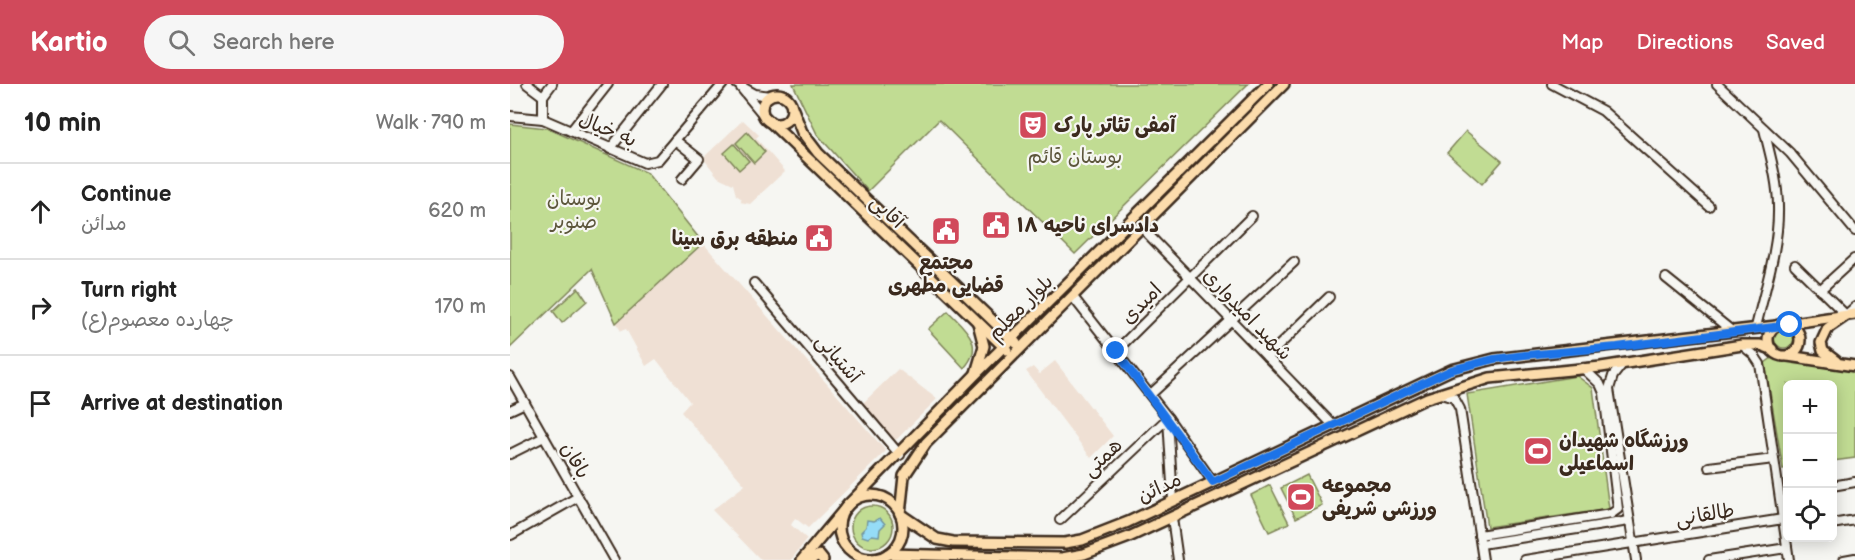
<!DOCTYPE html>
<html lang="en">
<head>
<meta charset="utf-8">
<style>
	:root { --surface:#fff; --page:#f6f6f6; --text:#222; --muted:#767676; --line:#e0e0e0; --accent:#d1495b }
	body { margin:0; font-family:"Balsamiq Sans","Playpen Sans Arabic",sans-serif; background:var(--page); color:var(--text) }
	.controls { position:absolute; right:18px; bottom:18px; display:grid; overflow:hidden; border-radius:9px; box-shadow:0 3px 15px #0003 }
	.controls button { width:54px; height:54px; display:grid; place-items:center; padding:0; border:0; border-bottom:2px solid var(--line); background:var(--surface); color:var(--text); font:30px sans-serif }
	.stop { position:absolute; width:18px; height:18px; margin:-14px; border:4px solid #1a73e8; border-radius:50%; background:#fff }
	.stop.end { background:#1a73e8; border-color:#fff; box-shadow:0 2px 6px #0008 }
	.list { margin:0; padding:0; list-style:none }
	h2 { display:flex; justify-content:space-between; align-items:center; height:78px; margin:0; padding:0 24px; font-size:26px }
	h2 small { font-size:20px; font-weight:400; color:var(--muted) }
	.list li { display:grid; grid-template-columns:39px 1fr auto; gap:18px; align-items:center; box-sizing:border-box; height:96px; padding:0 24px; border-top:2px solid var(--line) }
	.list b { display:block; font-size:22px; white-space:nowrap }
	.list p { margin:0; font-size:20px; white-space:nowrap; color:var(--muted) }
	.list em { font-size:20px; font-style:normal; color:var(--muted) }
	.icon { flex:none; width:33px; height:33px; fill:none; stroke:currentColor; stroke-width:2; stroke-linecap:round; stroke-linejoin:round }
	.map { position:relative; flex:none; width:1345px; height:476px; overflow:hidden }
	header { display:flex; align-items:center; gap:36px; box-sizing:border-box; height:84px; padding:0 30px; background:var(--accent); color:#fff }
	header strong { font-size:28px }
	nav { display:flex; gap:33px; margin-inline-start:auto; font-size:21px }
	.search { width:420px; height:54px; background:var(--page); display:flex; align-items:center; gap:15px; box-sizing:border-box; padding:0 21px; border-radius:33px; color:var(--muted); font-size:22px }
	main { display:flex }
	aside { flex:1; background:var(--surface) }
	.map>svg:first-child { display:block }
	.built { fill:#efe0d4 }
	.green { fill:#c1dc93; stroke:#7e8358; stroke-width:1.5 }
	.water { fill:#95dcf7; stroke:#7195a0; stroke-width:1.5 }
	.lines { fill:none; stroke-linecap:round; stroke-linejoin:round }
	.minor-casing { stroke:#3b2a1e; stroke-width:12 }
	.major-casing { stroke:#3b2a1e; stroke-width:14 }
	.minor { stroke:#f6f6f2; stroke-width:8 }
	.major { stroke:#fcdcac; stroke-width:9 }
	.route { stroke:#1a73e8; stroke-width:8 }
	.labels { text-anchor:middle; stroke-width:4.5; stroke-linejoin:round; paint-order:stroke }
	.poi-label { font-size:20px; font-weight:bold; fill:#3b2a1e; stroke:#f6f6f2; text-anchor:start }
	.street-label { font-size:20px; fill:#3b2a1e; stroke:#f6f6f2 }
	.park-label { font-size:20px; fill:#5c563b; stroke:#f6f6f2 }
</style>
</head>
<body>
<header>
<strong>Kartio</strong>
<div class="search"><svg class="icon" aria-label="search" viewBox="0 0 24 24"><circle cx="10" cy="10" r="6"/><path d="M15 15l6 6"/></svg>Search here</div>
<nav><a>Map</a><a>Directions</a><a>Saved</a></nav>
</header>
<main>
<aside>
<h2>10 min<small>Walk · 790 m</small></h2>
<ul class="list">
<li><svg class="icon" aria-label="ahead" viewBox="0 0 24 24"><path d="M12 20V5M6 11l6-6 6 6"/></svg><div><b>Continue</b><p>مدائن</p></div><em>620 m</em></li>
<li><svg class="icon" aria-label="right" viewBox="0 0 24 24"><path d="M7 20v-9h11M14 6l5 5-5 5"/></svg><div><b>Turn right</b><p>چهارده معصوم(ع)</p></div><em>170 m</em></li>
<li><svg class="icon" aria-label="arrive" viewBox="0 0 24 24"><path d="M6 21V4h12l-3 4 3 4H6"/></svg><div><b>Arrive at destination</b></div></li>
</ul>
</aside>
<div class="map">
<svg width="1345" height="476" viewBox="0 0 1345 476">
	<rect width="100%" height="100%" fill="#f6f6f2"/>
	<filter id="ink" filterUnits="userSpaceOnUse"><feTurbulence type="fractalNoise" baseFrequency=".0167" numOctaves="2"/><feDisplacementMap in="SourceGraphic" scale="12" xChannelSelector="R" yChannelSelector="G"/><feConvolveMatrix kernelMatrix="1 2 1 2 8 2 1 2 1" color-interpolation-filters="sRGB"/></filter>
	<g filter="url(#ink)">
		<g class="built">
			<path d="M233,36L249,51L246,54L275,87L240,120L230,118L232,115L226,111L223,100L208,93L193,74Z"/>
			<path d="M193,159L376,367L298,444L285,434L281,441L297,455L281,476H251L202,426L235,401L171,328L180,318L146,275L136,282L116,245L111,247L106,239Z"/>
			<path d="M545,277L603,352L581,374L516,287L523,283L529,290Z"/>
			<path d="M388,285L427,315L387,355L381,356L351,321Z"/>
		</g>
		<g class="green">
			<path d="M283,0H738L565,170L429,36L358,107L307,50Z"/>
			<path d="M0,40L37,44L137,89L193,159L106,239L82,185L0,264Z"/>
			<path d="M956,47L992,77L972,100L937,69Z"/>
			<path d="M237,48L255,68L244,79L226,59Z"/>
			<path d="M224,60L239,77L229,86L214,69Z"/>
			<path d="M68,204L77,217L52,239L43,227Z"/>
			<path d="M438,227C455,245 476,260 454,284L418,245Z"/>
			<circle cx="1274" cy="254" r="10"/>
			<path d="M1263,273L1345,287V374L1323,377L1322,300H1278L1277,384L1273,385L1255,279Z"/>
			<path d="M1067,292L1083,304L1099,425L977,443L957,310Z"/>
			<path d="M797,391L812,421L786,434L771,404Z"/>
			<path d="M760,401L779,439L759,448L741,411Z"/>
			<circle cx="362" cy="443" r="21"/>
		</g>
		<path class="water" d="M370,434L375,440L370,445L369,452L362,451L358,454L352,452L351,448L356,443L357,436L364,437Z"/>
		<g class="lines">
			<g class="minor-casing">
				<g id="minor">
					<path d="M17,0L33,12V35"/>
					<path d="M227,0L245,10L260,12"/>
					<path d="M1042,0L1093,27L1199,122"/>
					<path d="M1207,0L1280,69L1345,147"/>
					<path d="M231,4L255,33"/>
					<path d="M33,12L42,0"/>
					<path d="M0,32L33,35L135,79L148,76L213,0"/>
					<path d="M61,47L98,0"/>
					<path d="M165,56L189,75L172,95"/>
					<path d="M100,65L152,0"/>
					<path d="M630,142L822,340"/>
					<path d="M1285,181L1336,231L1345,223"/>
					<path d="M1156,194L1222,247"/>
					<path d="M244,199L390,371"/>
					<path d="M1310,206L1344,175"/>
					<path d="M563,213L658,334L703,398"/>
					<path d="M1246,243C1255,204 1269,163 1268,123C1268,97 1260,71 1254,45"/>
					<path d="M1232,261L1244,271L1250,280L1279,476"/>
					<path d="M606,267L742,132"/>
					<path d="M757,273L819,213"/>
					<path d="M1113,279L1103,292L1099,305L1126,476"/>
					<path d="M0,293L104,476"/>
					<path d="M931,310L944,314L950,325L973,476"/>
					<path d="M640,311L784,178"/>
					<path d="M0,326L15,319"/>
					<path d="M658,335L663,416"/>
					<path d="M0,370L34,353"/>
					<path d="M1199,383L1264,375"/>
					<path d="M1322,402L1345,398"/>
					<path d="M662,434L668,476"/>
					<path d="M550,436L658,334"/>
					<path d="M1322,440L1345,436"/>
					<path d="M1,451L68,413"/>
					<path d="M969,451L1101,430L1108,425L1094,309L1090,300L1073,284"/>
					<path d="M971,460L1119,437"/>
					<path d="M1015,476L1273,435"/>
					<path d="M1199,476L1277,464"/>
					<path d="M1334,476L1345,474"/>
				</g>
			</g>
			<g class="major-casing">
				<g id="major">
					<path d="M774,0L416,359L394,392L390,430L427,455L443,458L555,459L572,456L618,438L941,286L984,275L1266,242"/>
					<circle cx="267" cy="25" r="15"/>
					<path d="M282,23L292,48L308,69L506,259"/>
					<path d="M255,33L497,266"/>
					<path d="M1276,240L1345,230"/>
					<circle cx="1274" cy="256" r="16"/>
					<path d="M1278,272L1345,282"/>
					<path d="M1326,277L1313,267L1311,259L1318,244L1334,233"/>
					<path d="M466,289L474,262L468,239"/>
					<circle cx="361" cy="443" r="32"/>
					<path d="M378,470L552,474L574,470L619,453L917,314L980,294L1091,283L1232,261H1250L1262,265"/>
					<path d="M292,476L338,421L464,292L758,0"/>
					<path d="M299,476L309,471L313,476"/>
				</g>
			</g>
			<use href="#minor" class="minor"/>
			<use href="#major" class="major"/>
		</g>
	</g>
	<g class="lines" filter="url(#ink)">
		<path class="route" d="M606,267L703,398L941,286L984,275L1015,271L1107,263L1280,241"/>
	</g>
	<defs>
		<g id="theatre-square" transform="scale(1.5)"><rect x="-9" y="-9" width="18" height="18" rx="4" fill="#d1495b" stroke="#f6f6f2"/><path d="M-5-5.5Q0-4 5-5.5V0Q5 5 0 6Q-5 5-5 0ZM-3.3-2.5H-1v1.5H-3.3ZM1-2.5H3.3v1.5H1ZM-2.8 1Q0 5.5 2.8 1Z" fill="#fff"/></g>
		<g id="civic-square" transform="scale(1.5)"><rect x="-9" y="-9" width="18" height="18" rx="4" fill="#d1495b" stroke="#f6f6f2"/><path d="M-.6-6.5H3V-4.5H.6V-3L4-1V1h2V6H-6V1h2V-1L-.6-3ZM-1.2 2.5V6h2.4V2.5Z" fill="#fff"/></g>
		<g id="stadium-square" transform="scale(1.5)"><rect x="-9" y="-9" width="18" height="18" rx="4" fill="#d1495b" stroke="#f6f6f2"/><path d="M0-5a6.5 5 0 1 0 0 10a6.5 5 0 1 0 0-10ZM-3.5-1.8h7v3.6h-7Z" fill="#fff"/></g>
	</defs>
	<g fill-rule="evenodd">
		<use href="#theatre-square" x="523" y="41"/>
		<use href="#civic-square" x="486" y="141"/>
		<use href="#civic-square" x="436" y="147"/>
		<use href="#civic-square" x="309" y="154"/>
		<use href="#stadium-square" x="1028" y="367"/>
		<use href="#stadium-square" x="791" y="413"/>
	</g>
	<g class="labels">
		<g class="poi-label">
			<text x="544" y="48">آمفی تئاتر پارک</text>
			<text x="507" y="148">دادسرای ناحیه ۱۸</text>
			<text x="288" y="161" text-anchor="end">منطقه برق سینا</text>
			<text x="436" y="185" text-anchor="middle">مجتمع<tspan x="436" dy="23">قضایی مطهری</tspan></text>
			<text x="1049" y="363">ورزشگاه شهیدان<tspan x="1049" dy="23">اسماعیلی</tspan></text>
			<text x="812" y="408">مجموعه<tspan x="812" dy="23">ورزشی شریفی</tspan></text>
		</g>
		<g class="street-label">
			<text transform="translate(98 45) rotate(23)" y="7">به خیال</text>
			<text transform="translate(378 127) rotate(44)" y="7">آقایی</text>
			<text transform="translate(631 219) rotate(-45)" y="7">امیدی</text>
			<text transform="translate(510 223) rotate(-45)" y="7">بلوار معلم</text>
			<text transform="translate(738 230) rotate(46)" y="7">شهيد امیدواری</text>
			<text transform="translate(329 274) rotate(49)" y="7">آشتیانی</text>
			<text transform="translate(592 373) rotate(-43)" y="7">همتی</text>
			<text transform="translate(66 376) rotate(60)" y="7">بافان</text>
			<text transform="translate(649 403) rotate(-25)" y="7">مدائن</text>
			<text transform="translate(1195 430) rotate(-9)" y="7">طالقانی</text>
		</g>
		<g class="park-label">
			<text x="565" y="79">بوستان قائم</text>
			<text x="64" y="121">بوستان<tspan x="64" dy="23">صنوبر</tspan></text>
		</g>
	</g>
</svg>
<div class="controls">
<button>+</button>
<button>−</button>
<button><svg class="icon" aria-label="locate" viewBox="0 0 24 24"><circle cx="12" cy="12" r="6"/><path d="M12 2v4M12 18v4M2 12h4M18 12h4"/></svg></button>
</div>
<div class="stop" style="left:1280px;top:241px"></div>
<div class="stop end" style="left:606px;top:267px"></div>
</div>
</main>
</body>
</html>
